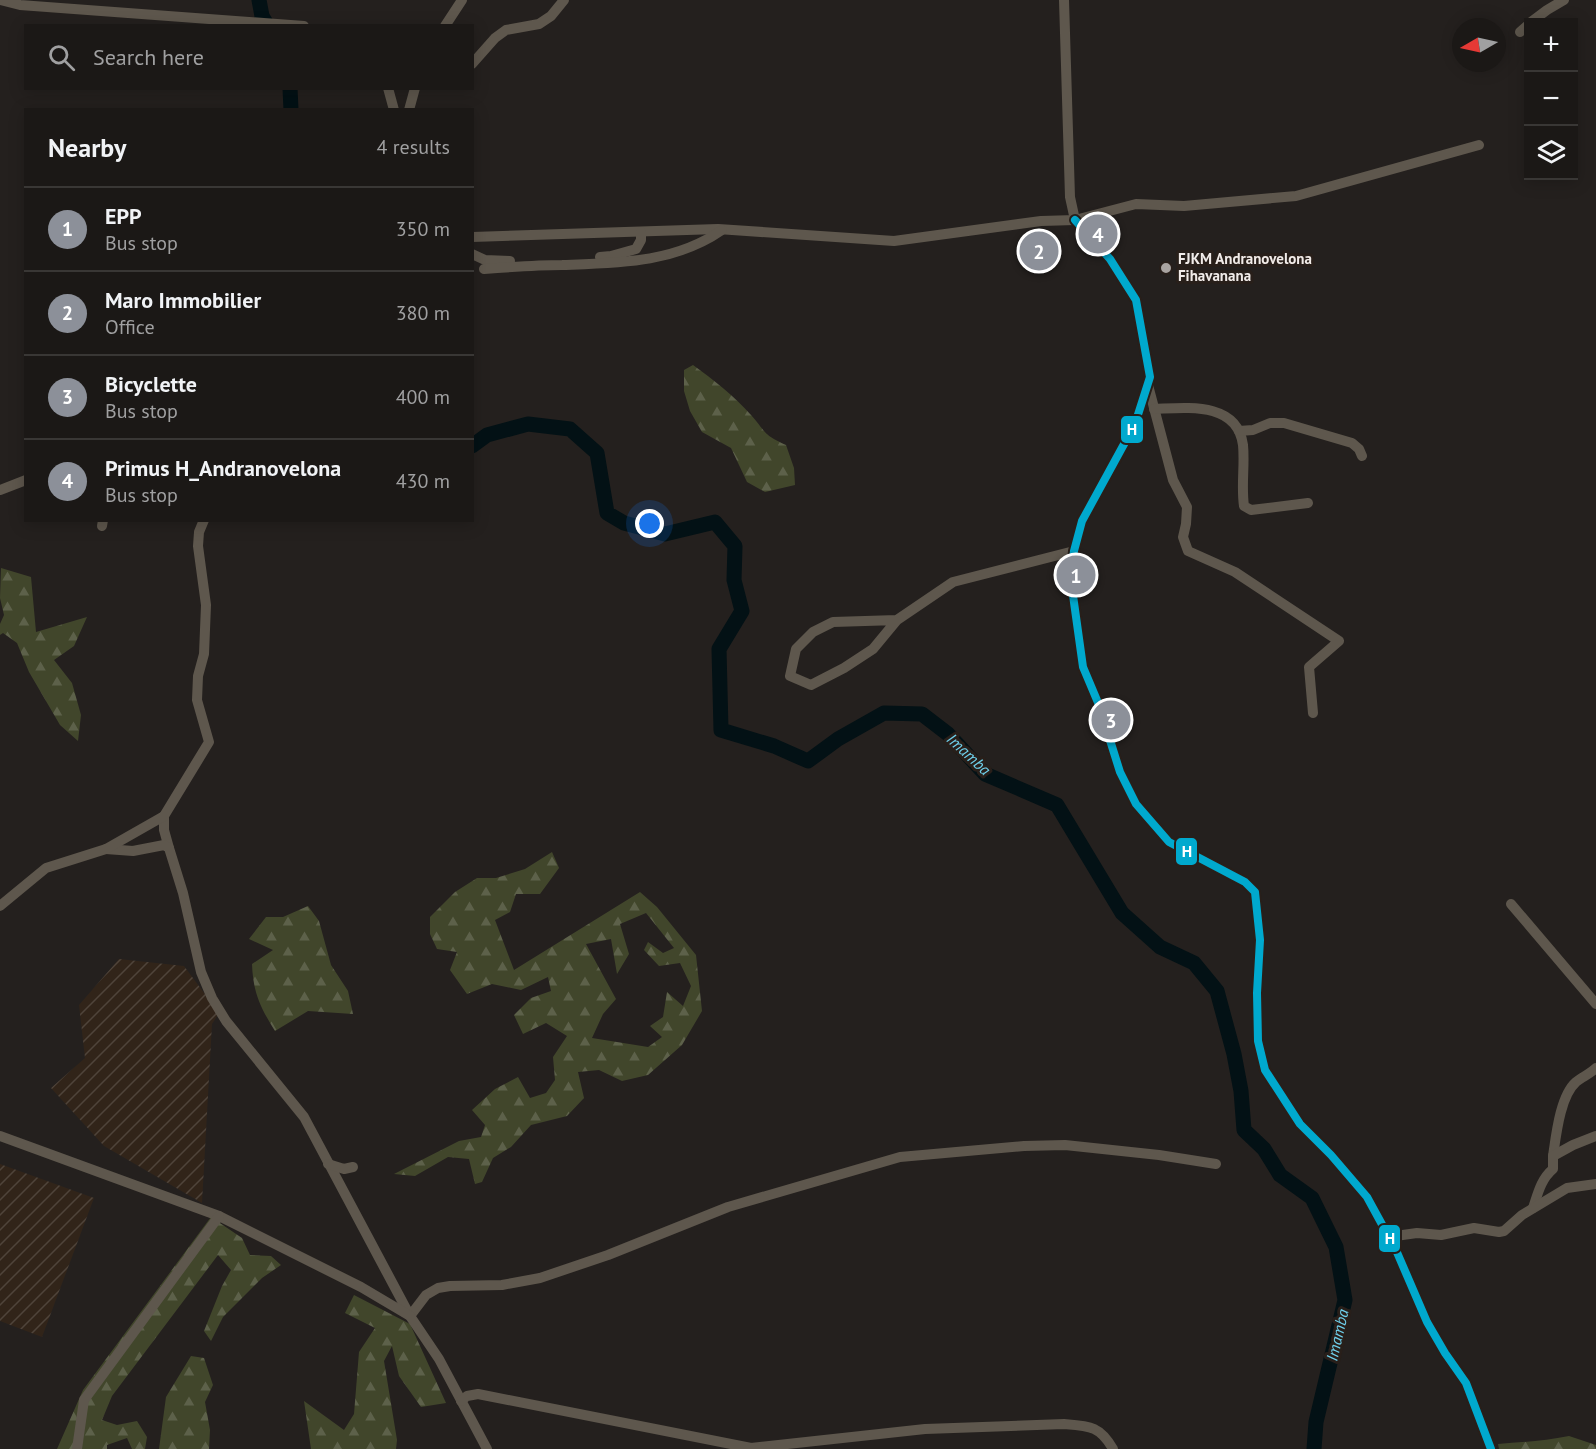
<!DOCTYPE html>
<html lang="en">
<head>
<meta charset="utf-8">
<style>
	:root { --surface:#1b1816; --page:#282523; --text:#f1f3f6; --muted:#a0a0a1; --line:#393735; --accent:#8c9099 }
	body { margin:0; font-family:"PT Sans",sans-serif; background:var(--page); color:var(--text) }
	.controls { position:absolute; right:18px; top:18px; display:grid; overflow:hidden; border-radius:0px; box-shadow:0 3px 15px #0003 }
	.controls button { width:54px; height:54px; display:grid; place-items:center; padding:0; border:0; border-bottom:2px solid var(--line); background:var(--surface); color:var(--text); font:30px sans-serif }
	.compass { position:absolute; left:1452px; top:18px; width:54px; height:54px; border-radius:50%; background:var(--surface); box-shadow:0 3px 15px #0003; rotate:261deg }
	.you { position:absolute; left:650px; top:524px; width:21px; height:21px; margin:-15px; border:4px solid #fff; border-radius:50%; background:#1a73e8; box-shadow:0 0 0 9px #1a73e833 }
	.badge { display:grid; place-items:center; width:39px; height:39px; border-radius:50%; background:var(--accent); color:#fff; font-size:20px; font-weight:700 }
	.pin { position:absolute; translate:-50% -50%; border:3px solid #fff; box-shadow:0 2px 6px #0006 }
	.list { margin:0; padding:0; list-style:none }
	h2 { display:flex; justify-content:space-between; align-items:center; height:78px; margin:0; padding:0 24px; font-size:26px }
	h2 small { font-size:20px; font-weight:400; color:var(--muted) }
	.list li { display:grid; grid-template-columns:39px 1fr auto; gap:18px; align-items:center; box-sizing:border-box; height:84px; padding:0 24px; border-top:2px solid var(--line) }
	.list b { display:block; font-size:22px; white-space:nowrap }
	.list p { margin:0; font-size:20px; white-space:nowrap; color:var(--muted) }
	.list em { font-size:20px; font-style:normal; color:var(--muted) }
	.icon { flex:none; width:33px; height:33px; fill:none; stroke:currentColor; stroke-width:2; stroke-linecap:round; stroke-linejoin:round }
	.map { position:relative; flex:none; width:1596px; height:1449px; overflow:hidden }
	.search { position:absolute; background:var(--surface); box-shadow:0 3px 15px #0003; left:24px; top:24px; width:450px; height:66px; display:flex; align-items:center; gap:15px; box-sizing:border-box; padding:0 21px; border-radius:0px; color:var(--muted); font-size:22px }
	.panel { position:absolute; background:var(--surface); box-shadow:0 3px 15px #0003; left:24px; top:108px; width:450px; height:414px; border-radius:0px }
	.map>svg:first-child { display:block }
	.industrial { fill:url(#industrial-furrows) }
	.forest { fill:url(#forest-firs); fill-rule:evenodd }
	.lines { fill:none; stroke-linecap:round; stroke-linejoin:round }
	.river { stroke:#031115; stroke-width:15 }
	.minor { stroke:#5e574d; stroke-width:10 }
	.bus-1-casing { stroke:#281f1a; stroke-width:12 }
	.bus-1 { stroke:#00a9ce; stroke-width:8 }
	.poi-dot { fill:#a9a4a1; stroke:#281f1a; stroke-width:2 }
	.labels { text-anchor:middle; stroke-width:6; stroke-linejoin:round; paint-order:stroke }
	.poi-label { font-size:15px; font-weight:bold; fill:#f1ebe8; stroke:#281f1a; text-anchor:start }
	.water-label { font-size:16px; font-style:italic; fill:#6fd1ed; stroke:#281f1a }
	.line-badge { stroke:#281f1a; stroke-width:2 }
	.badge-label { font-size:16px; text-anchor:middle; font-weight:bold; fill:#fff }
</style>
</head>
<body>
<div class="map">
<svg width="1596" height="1449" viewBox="0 0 1596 1449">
	<defs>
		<pattern id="industrial-furrows" width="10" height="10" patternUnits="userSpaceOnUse" patternTransform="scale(1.5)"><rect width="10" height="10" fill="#312419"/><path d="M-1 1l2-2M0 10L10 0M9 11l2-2" fill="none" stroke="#4f443a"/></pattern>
		<pattern id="forest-firs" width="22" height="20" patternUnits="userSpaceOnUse" patternTransform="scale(1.5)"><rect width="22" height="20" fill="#41462b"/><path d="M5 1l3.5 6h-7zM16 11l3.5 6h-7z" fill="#5d614a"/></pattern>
	</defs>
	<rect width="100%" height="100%" fill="#24201e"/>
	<g class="industrial">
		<path d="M119,959L184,966L219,1013L212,1024L202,1203L104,1146L51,1088L85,1058L79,1005Z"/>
		<path d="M0,1164L94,1198L42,1337L0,1321Z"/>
	</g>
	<g class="forest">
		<path d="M693,365C714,380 734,396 751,415C767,433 762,434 786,445L794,468L795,485L765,492L747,482L731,448L702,432L690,411L684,391V370Z"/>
		<path d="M1,568L31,577L36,632L87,617L74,646L54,660L72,683L81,715L78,741L60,725L29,672L17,643L3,633L0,635V624L4,615L0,598Z"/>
		<path d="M552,852L559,868L540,894H516L510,912L495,920L514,970L640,892L657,907L696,955L702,1011L682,1045L648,1075L622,1081L599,1070L578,1072L584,1098L567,1116L531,1125L511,1147L493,1158L482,1182L475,1184L469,1159L448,1157L415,1176L394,1174L459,1141L481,1137L485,1125L472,1110L495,1089L518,1077L530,1098L546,1093L555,1080L553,1057L567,1036L546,1023L523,1034L514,1015L531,998L551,991L548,977L521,990L492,984L467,994L450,970L457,952L437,949L430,934V917L455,892L477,878H496L525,869ZM646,913L674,948L663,953L648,942L644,950L659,966L680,963L691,986L683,1006L667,992L663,1017L650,1026L662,1037L648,1047L592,1038L603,1014L616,999L586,944L611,939L617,974L629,954L620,924Z"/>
		<path d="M308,906L319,921L331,965L348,991L353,1014L308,1011L275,1031C260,1007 253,992 252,964L273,950L249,939L266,917H283Z"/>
		<path d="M211,1217L242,1238L250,1255L271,1256L281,1265L262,1278L223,1317L211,1341L204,1331L222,1286L231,1270L218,1255L112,1396L102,1420L117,1425L137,1421L147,1437L145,1449H132L127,1438L107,1445V1449H57L83,1390Z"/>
		<path d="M354,1295L410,1324L446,1403L421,1407L399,1376L392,1346L384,1361L397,1440L396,1449H311L304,1401L344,1430L354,1414L359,1352L375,1328L345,1313Z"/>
		<path d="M191,1356L204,1358L213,1385L205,1402L210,1430L209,1449H159L166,1397Z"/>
		<path d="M1569,1436L1596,1445V1449H1499L1498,1444C1522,1442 1545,1441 1569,1436Z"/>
	</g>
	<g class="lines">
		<g class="river">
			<path d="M259,0L262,16L268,26"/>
			<path d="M290,88L291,110"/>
			<path d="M472,446L487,435L528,424L570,429L597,453L607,513L624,523L665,534L715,522L735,546L734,580L742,611L719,649L721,730L774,746L808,761L838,739L884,713L922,714L948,734L985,774L1057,805L1122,913L1160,947L1194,963L1217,991L1234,1054L1241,1091L1244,1130L1264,1149L1280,1175L1312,1198L1336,1247L1345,1300L1316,1422L1314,1449"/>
		</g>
		<g class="minor">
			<path d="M1,0L20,5L304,26"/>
			<path d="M1064,0L1070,197L1075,220L1110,259L1136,300L1150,377L1135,424L1082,521L1074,551L1071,581L1083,667L1099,705L1120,772L1136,804L1169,842L1245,882L1255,892L1260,940L1257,993L1258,1041L1265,1070L1300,1124L1331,1155L1367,1197L1396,1250L1427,1322L1445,1353L1466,1383L1491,1449"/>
			<path d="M1531,22L1547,10L1564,0"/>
			<path d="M445,26L462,0"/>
			<path d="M1520,32L1528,25"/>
			<path d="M472,64L495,38L506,30L539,24L551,16L564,0"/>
			<path d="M388,88L394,110"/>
			<path d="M409,110L415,88"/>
			<path d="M472,237L718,229L894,241L1041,221L1075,220L1136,204L1184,206L1296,196L1479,145"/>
			<path d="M472,254L485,260L510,261"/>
			<path d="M600,257L611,256L636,249L641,240V232"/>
			<path d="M484,269C510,267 536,265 562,265C618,263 675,263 722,230"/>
			<path d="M1148,385L1173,480L1187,507L1186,524L1183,537L1188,551L1235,572L1339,641L1309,667L1313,713"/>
			<path d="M1154,409C1186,408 1237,401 1243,445C1245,465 1241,486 1244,506L1251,510L1308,503"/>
			<path d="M1239,431L1253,430L1270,423H1284L1352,443L1359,449L1362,456"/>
			<path d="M0,490L26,480"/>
			<path d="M102,526L103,520"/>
			<path d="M897,620L873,649L844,668L811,685L790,676L796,649L813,632L833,622L897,620L953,582L1074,551"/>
			<path d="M164,816V830L169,848"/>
			<path d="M106,849L133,851L164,845L169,848L183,893L201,972L212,998L226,1021L304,1117L410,1316L426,1295L438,1288L450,1286L502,1285L540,1278L608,1255L728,1207L900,1157L1024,1146L1065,1145L1159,1155L1216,1164"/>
			<path d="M1511,904L1596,1004"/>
			<path d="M0,906L46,868L106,849L164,816L209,742L197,700L198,676L204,654L206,605L198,546L199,532L204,520"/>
			<path d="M0,1136L219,1216L361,1287L410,1316L439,1359L487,1449"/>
			<path d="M1553,1156C1556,1136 1560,1096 1576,1082C1582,1077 1590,1074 1596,1068"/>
			<path d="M328,1164L344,1169L353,1167"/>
			<path d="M1533,1208C1538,1193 1541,1179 1553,1169V1156L1573,1145L1596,1136"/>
			<path d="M1388,1237L1417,1233L1441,1235L1474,1228L1499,1232L1504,1231L1522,1215L1567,1188L1596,1184"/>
			<path d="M461,1401L467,1396L478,1394L751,1448L925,1429L1064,1424C1090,1426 1100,1426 1113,1449"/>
			<path d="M77,1449L84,1400L219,1216"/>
		</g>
		<g class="bus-1-casing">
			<path id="bus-1" d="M1075,220L1110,259L1136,300L1150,377L1135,424L1082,521L1074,551L1071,581L1083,667L1099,705L1120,772L1136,804L1169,842L1245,882L1255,892L1260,940L1257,993L1258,1041L1265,1070L1300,1124L1331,1155L1367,1197L1396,1250L1427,1322L1445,1353L1466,1383L1491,1449"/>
		</g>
		<use href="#bus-1" class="bus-1"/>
	</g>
	<circle class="poi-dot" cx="1166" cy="268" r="6"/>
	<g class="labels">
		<g class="poi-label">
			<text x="1178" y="264">FJKM Andranovelona<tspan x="1178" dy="17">Fihavanana</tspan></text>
		</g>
		<g class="water-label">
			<text transform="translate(969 754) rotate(43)" y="6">Imamba</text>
			<text transform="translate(1337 1335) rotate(-77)" y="6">Imamba</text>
		</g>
	</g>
	<g class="line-badge">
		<rect x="1120" y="415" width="24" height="29" rx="6" fill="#00a9ce"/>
		<rect x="1175" y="837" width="23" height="29" rx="6" fill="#00a9ce"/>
		<rect x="1378" y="1224" width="23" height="29" rx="6" fill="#00a9ce"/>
	</g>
	<g class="badge-label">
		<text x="1132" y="435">H</text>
		<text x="1187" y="857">H</text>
		<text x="1390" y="1244">H</text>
	</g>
</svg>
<div class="controls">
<button>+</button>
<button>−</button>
<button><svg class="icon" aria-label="layers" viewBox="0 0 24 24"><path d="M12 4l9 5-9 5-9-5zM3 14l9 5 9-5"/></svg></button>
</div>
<svg class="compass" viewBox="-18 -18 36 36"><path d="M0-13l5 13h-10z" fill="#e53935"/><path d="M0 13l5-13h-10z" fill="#a0a0a1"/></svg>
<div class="you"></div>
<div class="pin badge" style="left:1076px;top:575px">1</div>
<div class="pin badge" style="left:1039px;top:251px">2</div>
<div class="pin badge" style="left:1111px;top:720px">3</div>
<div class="pin badge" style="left:1098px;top:234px">4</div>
<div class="search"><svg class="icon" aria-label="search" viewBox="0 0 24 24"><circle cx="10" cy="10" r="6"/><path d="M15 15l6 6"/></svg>Search here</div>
<section class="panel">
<h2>Nearby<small>4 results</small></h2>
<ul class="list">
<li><span class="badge">1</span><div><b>EPP</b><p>Bus stop</p></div><em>350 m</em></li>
<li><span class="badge">2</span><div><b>Maro Immobilier</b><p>Office</p></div><em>380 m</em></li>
<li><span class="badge">3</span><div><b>Bicyclette</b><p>Bus stop</p></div><em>400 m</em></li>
<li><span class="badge">4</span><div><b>Primus H_Andranovelona</b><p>Bus stop</p></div><em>430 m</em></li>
</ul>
</section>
</div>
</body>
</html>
